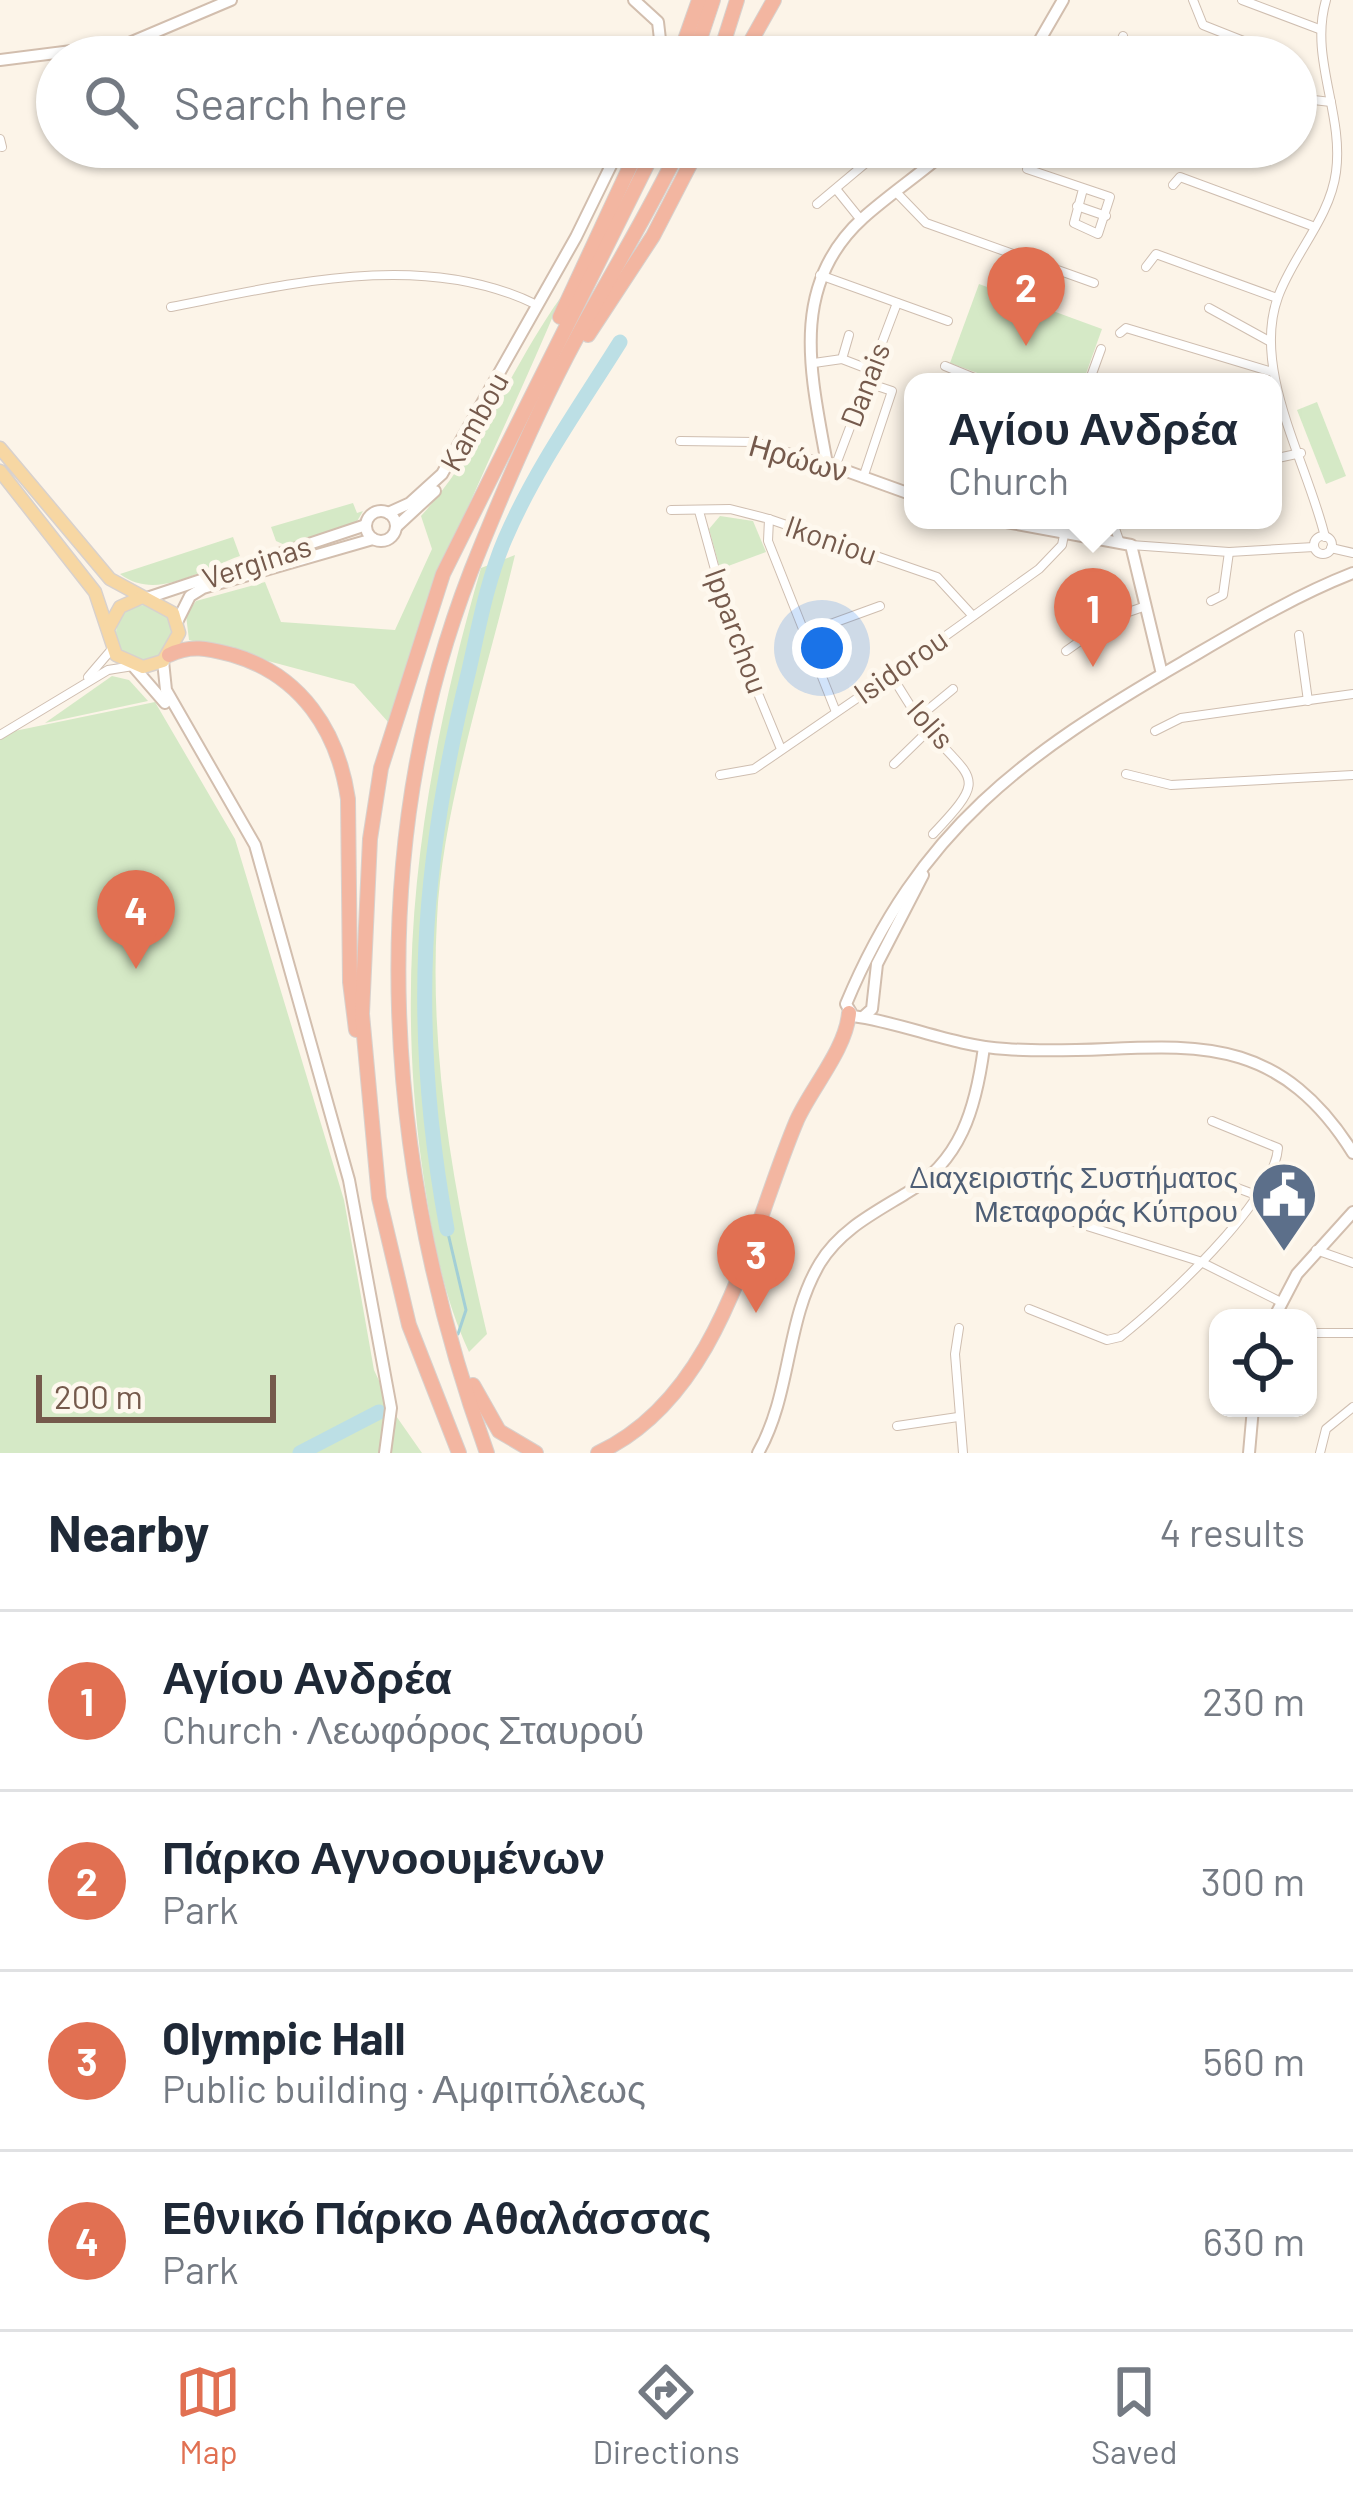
<!DOCTYPE html>
<html lang="en">
<head>
<meta charset="utf-8">
<style>
	:root { --surface:#fff; --page:#f2f2f3; --text:#1f2937; --muted:#747a83; --line:#e0e1e3; --accent:#e17052 }
	body { margin:0; font-family:Barlow,sans-serif; background:var(--page); color:var(--text) }
	.controls { position:absolute; right:36px; bottom:36px; display:grid; overflow:hidden; border-radius:24px; box-shadow:0 3px 9px #0004 }
	.controls button { width:108px; height:108px; display:grid; place-items:center; padding:0; border:0; border-bottom:3px solid var(--line); background:var(--surface); color:var(--text); font:60px sans-serif }
	.scale { position:absolute; left:36px; bottom:30px; width:240px; box-sizing:border-box; padding-left:12px; border:6px solid #755a4c; border-top:0; font-size:33px; line-height:42px; white-space:nowrap; color:#755a4c; -webkit-text-stroke:9px #fef8ee; paint-order:stroke }
	.you { position:absolute; left:822px; top:648px; width:42px; height:42px; margin:-30px; border:9px solid #fff; border-radius:50%; background:#1a73e8; box-shadow:0 0 0 18px #1a73e833 }
	.badge { display:grid; place-items:center; width:78px; height:78px; border-radius:50%; background:var(--accent); color:#fff; font-size:39px; font-weight:700 }
	.pin { position:absolute; translate:-50% -99px; filter:drop-shadow(0 3px 6px #0008) }
	.pin::after { content:''; position:absolute; top:63px; width:42px; height:36px; background:inherit; clip-path:polygon(0 0,100% 0,50% 100%) }
	.popup { position:absolute; left:904px; top:373px; width:378px; height:156px; box-sizing:border-box; display:grid; place-content:center; border-radius:24px; background:var(--surface); filter:drop-shadow(0 3px 9px #0005); font-size:39px; white-space:nowrap; color:var(--muted) }
	.popup b { font-size:45px; color:var(--text) }
	.popup::after { content:''; position:absolute; left:50%; top:100%; margin-left:-24px; border:24px solid transparent; border-top-color:var(--surface) }
	.list { margin:0; padding:0; list-style:none }
	h2 { display:flex; justify-content:space-between; align-items:center; height:156px; margin:0; padding:0 48px; font-size:51px }
	h2 small { font-size:39px; font-weight:400; color:var(--muted) }
	.list li { display:grid; grid-template-columns:78px 1fr auto; gap:36px; align-items:center; box-sizing:border-box; height:180px; padding:0 48px; border-top:3px solid var(--line) }
	.list b { display:block; font-size:45px; white-space:nowrap }
	.list p { margin:0; font-size:39px; white-space:nowrap; color:var(--muted) }
	.list em { font-size:39px; font-style:normal; color:var(--muted) }
	.icon { flex:none; width:66px; height:66px; fill:none; stroke:currentColor; stroke-width:2; stroke-linecap:round; stroke-linejoin:round }
	.map { position:relative; flex:none; width:1353px; height:1453px; overflow:hidden }
	.search { position:absolute; background:var(--surface); box-shadow:0 3px 9px #0004; left:36px; right:36px; top:36px; height:132px; display:flex; align-items:center; gap:30px; box-sizing:border-box; padding:0 42px; border-radius:66px; color:var(--muted); font-size:45px }
	.sheet { height:876px; background:var(--surface) }
	nav { display:flex; justify-content:space-around; align-items:center; box-sizing:border-box; height:168px; border-top:3px solid var(--line); background:var(--surface); font-size:33px; color:var(--muted) }
	nav a { display:grid; justify-items:center; gap:6px }
	nav .on { color:var(--accent) }
	.map>svg:first-child { display:block }
	.green { fill:#d5e9c6 }
	.lines { fill:none; stroke-linecap:round; stroke-linejoin:round }
	.stream { stroke:#a3cfd6; stroke-width:3 }
	.river { stroke:#bcdfe5; stroke-width:15 }
	.street-casing { stroke:#cfbeb0; stroke-width:10 }
	.secondary-casing { stroke:#d2beae; stroke-width:14 }
	.primary-casing { stroke:#d8d1cd; stroke-width:15 }
	.highway-casing { stroke:#d8d1cd; stroke-width:16 }
	.street { stroke:#fff; stroke-width:8 }
	.secondary { stroke:#fff; stroke-width:10 }
	.primary { stroke:#f7d7a3; stroke-width:12 }
	.highway { stroke:#f3b6a1; stroke-width:14 }
	.labels { text-anchor:middle; stroke-width:10; stroke-linejoin:round; paint-order:stroke }
	.street-label { font-size:30px; fill:#755a4c; stroke:#fef8ee }
	.service-label { font-size:30px; fill:#4e5e75; stroke:#fef8ee; text-anchor:end }
</style>
</head>
<body>
<div class="map">
<svg width="1353" height="1453" viewBox="0 0 1353 1453">
	<rect width="100%" height="100%" fill="#fcf4e8"/>
	<g class="green">
		<path d="M979,284L1102,329L1083,382H1002L950,363Z"/>
		<path d="M561,297C502,440 429,573 389,723L354,684L189,640L186,615L196,601L265,582L281,622L395,630L432,549L421,516C479,453 511,367 561,297Z"/>
		<path d="M1317,402L1346,476L1326,484L1297,410Z"/>
		<path d="M353,503L357,513L363,511L356,523L287,546L276,541L271,527Z"/>
		<path d="M720,516L753,521L766,552L720,569L709,529Z"/>
		<path d="M233,537L240,556C201,569 157,602 120,574Z"/>
		<path d="M515,555C489,665 442,808 437,919C429,1059 455,1199 487,1334L469,1352C442,1294 431,1230 422,1166C393,957 423,769 481,568Z"/>
		<circle cx="144" cy="633" r="28"/>
		<path d="M112,676L129,680L148,701L45,723Z"/>
		<path d="M155,702L235,839L344,1200L374,1370L394,1413L422,1453H0V734Z"/>
	</g>
	<g class="lines">
		<path class="stream" d="M447,1229L466,1310L458,1334"/>
		<g class="river">
			<path d="M447,1229C410,1029 420,867 469,670C479,626 487,581 505,539C535,469 580,406 620,342"/>
			<path d="M300,1453L379,1412"/>
		</g>
		<g class="street-casing">
			<g id="street">
				<path d="M1193,0L1203,25L1251,44"/>
				<path d="M1242,0L1319,29"/>
				<path d="M1185,55L1187,57"/>
				<path d="M1116,57L1123,36"/>
				<path d="M1296,98L1331,102"/>
				<path d="M0,139L2,147"/>
				<path d="M1080,147L1060,155L1033,147L1027,169L1110,197L1098,234L1074,223L1083,189"/>
				<path d="M1173,185L1180,177L1315,227"/>
				<path d="M836,189L861,220"/>
				<path d="M896,192L926,223L1094,283"/>
				<path d="M817,204L885,147"/>
				<path d="M1077,206L1106,216"/>
				<path d="M1146,267L1156,254L1277,298"/>
				<path d="M820,275L948,321"/>
				<path d="M171,307C289,284 424,249 537,305"/>
				<path d="M1209,308L1269,341"/>
				<path d="M1120,333L1126,328L1272,372"/>
				<path d="M842,359L849,335"/>
				<path d="M814,363L842,359L868,369"/>
				<path d="M945,366L984,382"/>
				<path d="M1089,382L1101,349"/>
				<path d="M680,441L755,442L827,464"/>
				<path d="M1273,459L1301,453"/>
				<path d="M835,467L897,303"/>
				<path d="M863,478L892,391L871,384"/>
				<path d="M671,510L730,509L769,519L937,577L972,615"/>
				<path d="M699,511L731,628L781,749"/>
				<path d="M769,519L768,541L836,712"/>
				<path d="M1112,520L1120,543"/>
				<circle cx="1323" cy="545" r="9"/>
				<path d="M1325,537C1308,464 1251,370 1278,297C1293,255 1330,218 1336,172C1344,113 1309,58 1326,0"/>
				<path d="M1131,545L1229,552L1314,547"/>
				<path d="M1331,548L1353,553"/>
				<path d="M1211,601L1223,595L1229,552"/>
				<path d="M803,634L880,606"/>
				<path d="M1299,635L1308,701"/>
				<path d="M1066,651L1114,617L1143,607"/>
				<path d="M891,675C903,693 914,714 928,730C974,782 988,776 933,834"/>
				<path d="M88,677L112,649"/>
				<path d="M919,717L953,689"/>
				<path d="M1155,731L1181,718L1353,694"/>
				<path d="M0,735L108,670L133,666"/>
				<path d="M894,764L928,731"/>
				<path d="M1126,774L1171,785L1353,775"/>
				<path d="M720,775L754,769L891,675L1039,569L1062,545L1064,535"/>
				<path d="M1197,1173L1256,1195"/>
				<path d="M1071,1221L1199,1261L1281,1302"/>
				<path d="M1316,1250L1353,1263"/>
				<path d="M1029,1309L1107,1340L1120,1337C1162,1304 1274,1201 1278,1148L1212,1121"/>
				<path d="M959,1328L955,1354L963,1453"/>
				<path d="M1308,1333H1353"/>
				<path d="M897,1426L958,1417"/>
				<path d="M1320,1453L1326,1429L1353,1407"/>
			</g>
		</g>
		<g class="secondary-casing">
			<g id="secondary">
				<path d="M634,0L658,22L662,57"/>
				<path d="M1030,57L1063,0"/>
				<path d="M0,60L127,44L231,0"/>
				<path d="M913,495L827,464C811,375 788,286 863,218C891,193 923,172 951,147"/>
				<circle cx="381" cy="526" r="15"/>
				<path d="M388,513L410,503L442,474L576,237L620,147"/>
				<path d="M995,520L1131,545L1162,674"/>
				<path d="M396,527L435,491"/>
				<path d="M1353,573C1294,596 1238,630 1183,662C1024,754 919,829 846,1004L853,1016C905,1023 952,1046 1006,1049C1149,1060 1260,1004 1353,1153"/>
				<path d="M147,598L366,525"/>
				<path d="M177,622L190,596L203,588L373,539"/>
				<path d="M163,661L166,690L255,845L349,1180L391,1408L385,1453"/>
				<path d="M133,666L165,703"/>
				<path d="M863,1017L872,1009L877,964L923,875"/>
				<path d="M1274,1318L1297,1274L1353,1212"/>
				<path d="M758,1453C792,1393 785,1321 820,1263C840,1230 874,1213 905,1194C961,1162 976,1108 984,1047"/>
				<path d="M1249,1453L1253,1408"/>
			</g>
		</g>
		<g class="primary-casing">
			<g id="primary">
				<path d="M0,448L110,579L173,613L179,633L163,661L143,667L116,655L95,592L0,471"/>
				<path d="M109,627L120,607L140,598"/>
			</g>
		</g>
		<g class="highway-casing">
			<g id="highway">
				<path d="M679,57L699,0"/>
				<path d="M694,57L713,0"/>
				<path d="M719,57L737,0"/>
				<path d="M742,57L774,0"/>
				<path d="M560,317L639,147"/>
				<path d="M588,335L653,236L699,147"/>
				<path d="M169,655C192,644 209,649 233,655C301,675 338,731 348,799L350,982L356,1030"/>
				<path d="M473,1385L499,1431L536,1453"/>
				<path d="M459,1453L409,1325L379,1198L362,1014L370,839L381,768L443,574L656,147"/>
				<path d="M487,1453C385,1170 360,857 471,571C502,493 536,413 576,339C610,275 649,213 680,147"/>
				<path d="M598,1453C722,1395 749,1233 797,1120C812,1087 846,1049 849,1013"/>
			</g>
		</g>
		<use href="#street" class="street"/>
		<use href="#secondary" class="secondary"/>
		<use href="#primary" class="primary"/>
		<use href="#highway" class="highway"/>
	</g>
	<defs>
		<g id="civic-pin" transform="scale(3.45)"><path d="M0 17L-7.5 6A9.5 9.5 0 1 1 7.5 6Z" fill="#5c6f8a" stroke="#fef8ee"/><path d="M-.6-6.5H3V-4.5H.6V-3L4-1V1h2V6H-6V1h2V-1L-.6-3ZM-1.2 2.5V6h2.4V2.5Z" fill="#fff"/></g>
	</defs>
	<g fill-rule="evenodd">
		<use href="#civic-pin" x="1284" y="1195"/>
	</g>
	<g class="labels">
		<g class="street-label">
			<text transform="translate(866 385) rotate(-69)" y="10">Danais</text>
			<text transform="translate(475 422) rotate(-61)" y="10">Kambou</text>
			<text transform="translate(798 459) rotate(16)" y="10">Ηρώων</text>
			<text transform="translate(831 541) rotate(19)" y="10">Ikoniou</text>
			<text transform="translate(257 563) rotate(-18)" y="10">Verginas</text>
			<text transform="translate(736 631) rotate(70)" y="10">Ipparchou</text>
			<text transform="translate(901 667) rotate(-35)" y="10">Isidorou</text>
			<text transform="translate(930 725) rotate(49)" y="10">Iolis</text>
		</g>
		<g class="service-label">
			<text x="1238" y="1188">Διαχειριστής Συστήματος<tspan x="1238" dy="34">Μεταφοράς Κύπρου</tspan></text>
		</g>
	</g>
</svg>
<div class="controls">
<button><svg class="icon" aria-label="locate" viewBox="0 0 24 24"><circle cx="12" cy="12" r="6"/><path d="M12 2v4M12 18v4M2 12h4M18 12h4"/></svg></button>
</div>
<div class="scale">200 m</div>
<div class="you"></div>
<div class="pin badge" style="left:1093px;top:667px">1</div>
<div class="popup"><b>Αγίου Ανδρέα</b>Church</div>
<div class="pin badge" style="left:1026px;top:346px">2</div>
<div class="pin badge" style="left:756px;top:1313px">3</div>
<div class="pin badge" style="left:136px;top:969px">4</div>
<div class="search"><svg class="icon" aria-label="search" viewBox="0 0 24 24"><circle cx="10" cy="10" r="6"/><path d="M15 15l6 6"/></svg>Search here</div>
</div>
<section class="sheet">
<h2>Nearby<small>4 results</small></h2>
<ul class="list">
<li><span class="badge">1</span><div><b>Αγίου Ανδρέα</b><p>Church · Λεωφόρος Σταυρού</p></div><em>230 m</em></li>
<li><span class="badge">2</span><div><b>Πάρκο Αγνοουμένων</b><p>Park</p></div><em>300 m</em></li>
<li><span class="badge">3</span><div><b>Olympic Hall</b><p>Public building · Αμφιπόλεως</p></div><em>560 m</em></li>
<li><span class="badge">4</span><div><b>Εθνικό Πάρκο Αθαλάσσας</b><p>Park</p></div><em>630 m</em></li>
</ul>
</section>
<nav>
<a class="on"><svg class="icon" aria-label="map" viewBox="0 0 24 24"><path d="M3 6l6-2 6 2 6-2v14l-6 2-6-2-6 2zM9 4v14M15 6v14"/></svg>Map</a>
<a><svg class="icon" aria-label="directions" viewBox="0 0 24 24"><path d="M12 3l9 9-9 9-9-9zM9 14v-3h6M13 9l2 2-2 2"/></svg>Directions</a>
<a><svg class="icon" aria-label="saved" viewBox="0 0 24 24"><path d="M7 4h10v16l-5-4-5 4z"/></svg>Saved</a>
</nav>
</body>
</html>
